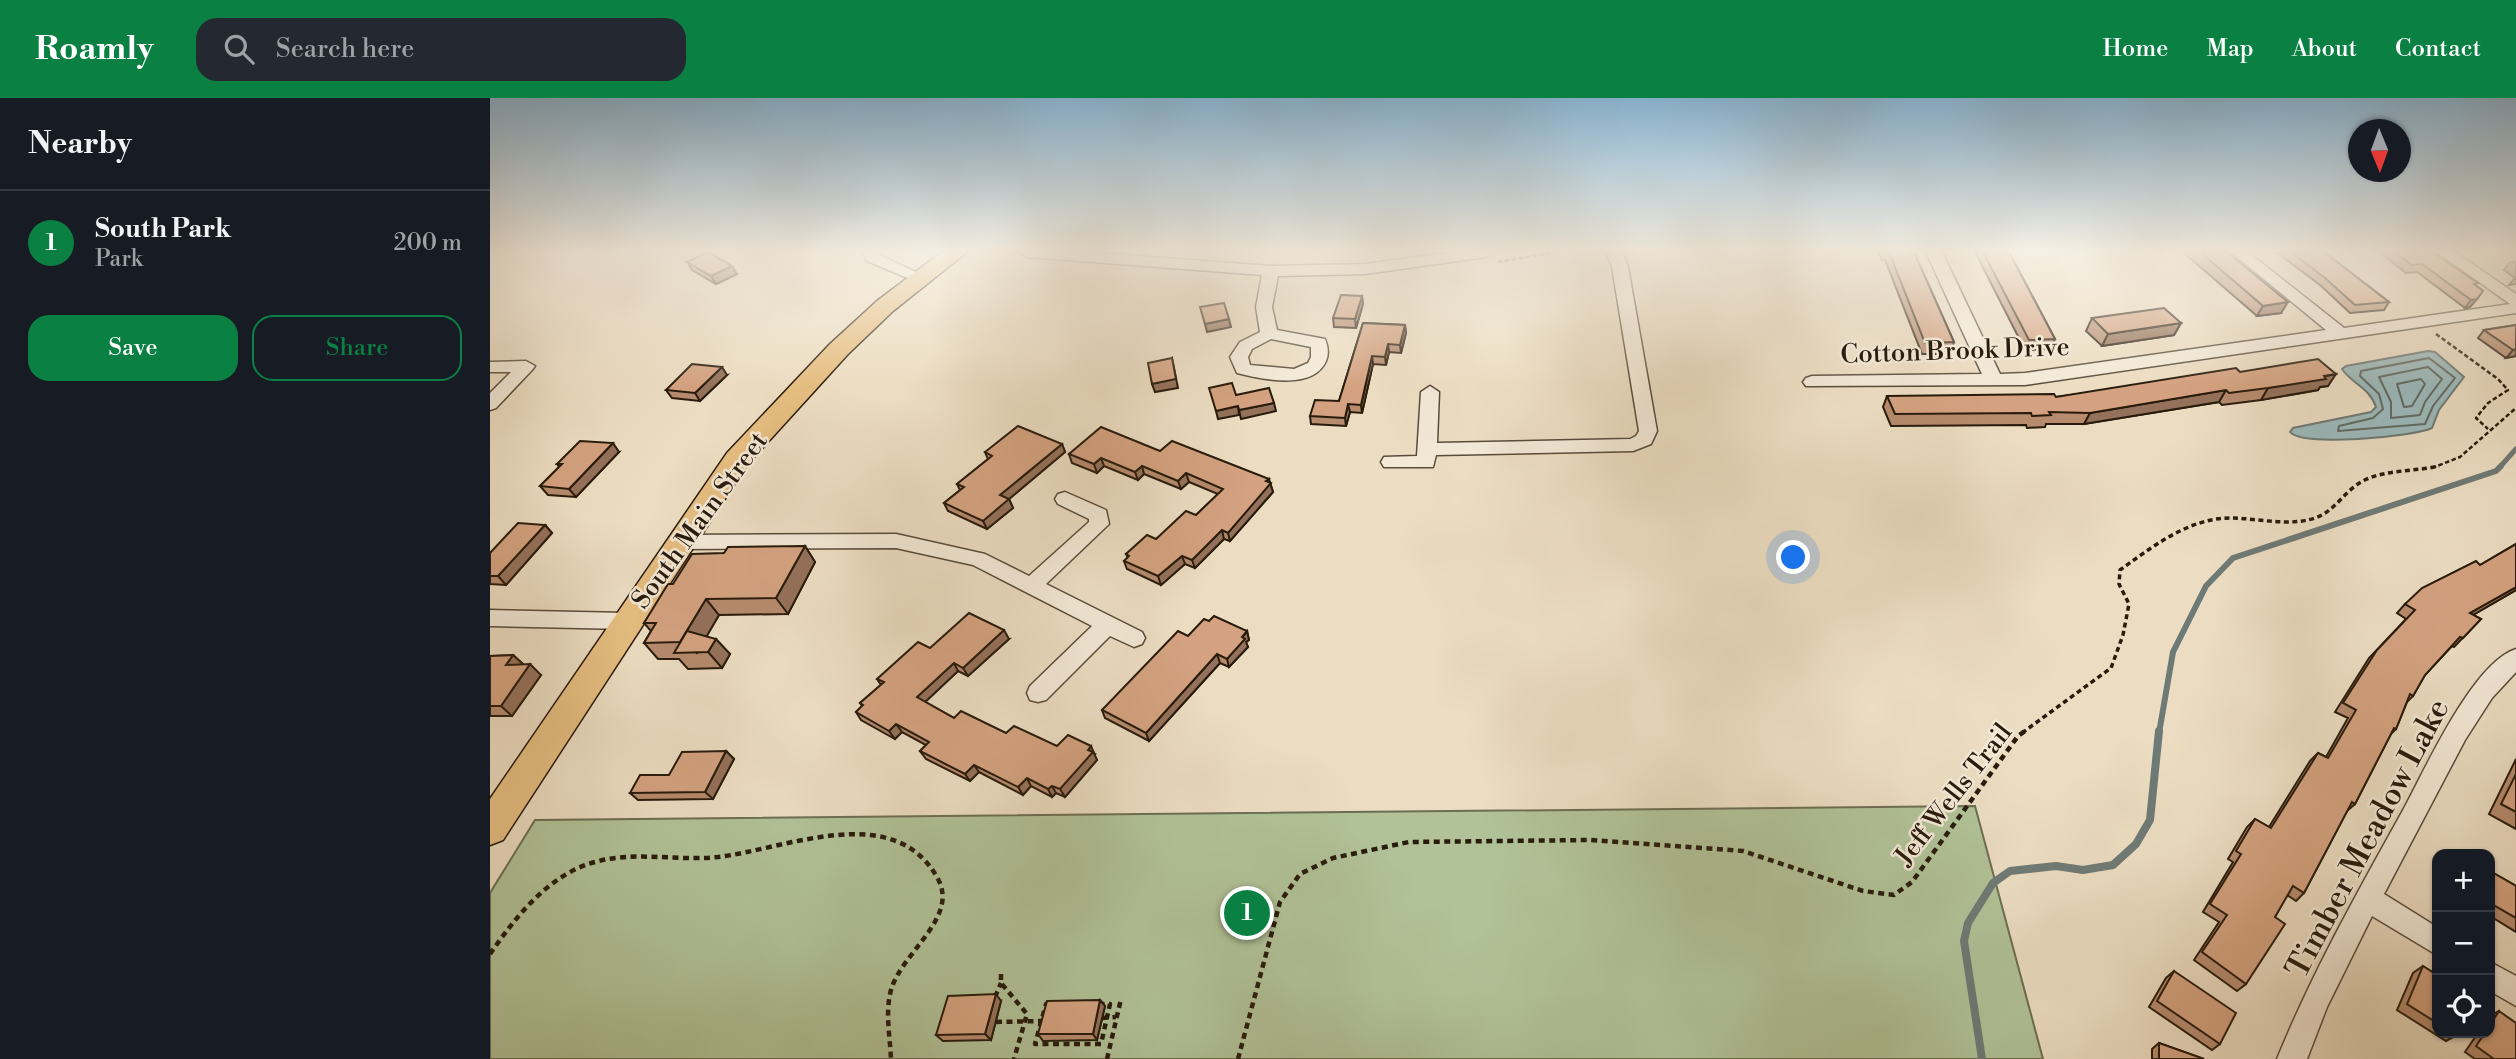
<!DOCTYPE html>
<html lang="en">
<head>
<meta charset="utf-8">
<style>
	:root { --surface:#171b24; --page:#242831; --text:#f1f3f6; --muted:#9ea1a6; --line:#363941; --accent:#0b8043 }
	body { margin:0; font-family:"Libre Bodoni",serif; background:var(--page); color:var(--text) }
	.controls { position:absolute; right:21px; bottom:21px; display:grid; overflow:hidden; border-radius:14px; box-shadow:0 2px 5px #0004 }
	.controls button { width:63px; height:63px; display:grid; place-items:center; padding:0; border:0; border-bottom:2px solid var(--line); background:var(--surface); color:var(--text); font:35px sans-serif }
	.compass { position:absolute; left:1858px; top:21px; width:63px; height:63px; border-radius:50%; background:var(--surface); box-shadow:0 2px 5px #0004; rotate:179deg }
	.you { position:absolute; left:1304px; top:460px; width:24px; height:24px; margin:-18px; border:5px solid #fff; border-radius:50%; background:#1a73e8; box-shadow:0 0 0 10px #1a73e833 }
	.badge { display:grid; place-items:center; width:46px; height:46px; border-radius:50%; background:var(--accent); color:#fff; font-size:23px; font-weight:700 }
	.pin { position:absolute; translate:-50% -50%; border:4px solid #fff; box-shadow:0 2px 7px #0006 }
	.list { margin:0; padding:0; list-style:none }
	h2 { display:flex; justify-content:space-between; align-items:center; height:91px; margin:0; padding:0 28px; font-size:30px }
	h2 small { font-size:23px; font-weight:400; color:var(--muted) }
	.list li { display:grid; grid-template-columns:46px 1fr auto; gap:21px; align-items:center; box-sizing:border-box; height:105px; padding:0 28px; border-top:2px solid var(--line) }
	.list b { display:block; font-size:26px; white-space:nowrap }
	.list p { margin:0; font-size:23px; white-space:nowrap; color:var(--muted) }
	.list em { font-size:23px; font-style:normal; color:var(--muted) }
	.actions { display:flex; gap:14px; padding:21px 28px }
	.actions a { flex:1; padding:16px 0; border:2px solid var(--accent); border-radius:21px; text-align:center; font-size:24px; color:var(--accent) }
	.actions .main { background:var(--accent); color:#fff }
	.icon { flex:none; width:38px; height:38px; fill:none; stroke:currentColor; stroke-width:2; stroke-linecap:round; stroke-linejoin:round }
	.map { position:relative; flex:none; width:2026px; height:961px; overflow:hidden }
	header { display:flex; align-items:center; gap:42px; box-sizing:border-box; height:98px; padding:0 35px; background:var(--accent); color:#fff }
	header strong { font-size:33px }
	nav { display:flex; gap:38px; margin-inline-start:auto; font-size:24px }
	.search { width:490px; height:63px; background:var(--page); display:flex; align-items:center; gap:18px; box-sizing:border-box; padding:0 24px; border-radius:21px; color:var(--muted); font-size:26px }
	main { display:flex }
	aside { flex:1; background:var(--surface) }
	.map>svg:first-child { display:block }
	.green { fill:#b1c298; stroke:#6c6e52; stroke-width:2 }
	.water { fill:#9cbabc; stroke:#6e7a76; stroke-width:2 }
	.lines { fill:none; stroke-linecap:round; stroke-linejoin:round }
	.shore { stroke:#626a64; stroke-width:2 }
	.stream-far2 { stroke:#6e7a76; stroke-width:5 }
	.stream-far1 { stroke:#6e7a76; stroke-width:6 }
	.stream { stroke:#6e7a76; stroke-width:8 }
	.minor-casing { stroke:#594c3a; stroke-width:3 }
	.highway-casing { stroke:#281b0c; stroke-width:3 }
	.path-far2 { stroke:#281b0c; stroke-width:2.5; stroke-dasharray:4.5 2.5; stroke-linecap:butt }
	.path-far1 { stroke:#281b0c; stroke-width:3.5; stroke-dasharray:5 3.5; stroke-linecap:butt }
	.path { stroke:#281b0c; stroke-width:4.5; stroke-dasharray:6 4.5; stroke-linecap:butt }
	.minor { fill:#f3e9d7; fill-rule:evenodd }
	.highway { fill:#e6be81; fill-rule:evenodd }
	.wall { fill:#b68b6e; stroke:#281b0c; stroke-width:2 }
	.shaded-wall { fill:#94715a; stroke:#281b0c; stroke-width:2 }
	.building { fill:#d4a280; stroke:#281b0c; stroke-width:2 }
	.labels { text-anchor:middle; stroke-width:5; stroke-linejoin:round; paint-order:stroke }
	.street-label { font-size:26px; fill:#281b0c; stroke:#f3e9d7 }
	.near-street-label { font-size:32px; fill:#281b0c; stroke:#f3e9d7 }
</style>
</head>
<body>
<header>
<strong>Roamly</strong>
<div class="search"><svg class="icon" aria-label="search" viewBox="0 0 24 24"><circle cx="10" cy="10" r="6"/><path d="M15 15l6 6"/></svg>Search here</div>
<nav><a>Home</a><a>Map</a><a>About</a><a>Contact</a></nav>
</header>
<main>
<aside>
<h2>Nearby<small></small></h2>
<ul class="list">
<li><span class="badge">1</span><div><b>South Park</b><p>Park</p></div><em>200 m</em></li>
</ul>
<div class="actions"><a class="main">Save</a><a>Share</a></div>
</aside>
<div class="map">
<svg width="2026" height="961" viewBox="0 0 2026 961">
	<rect width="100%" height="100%" fill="#ecddc2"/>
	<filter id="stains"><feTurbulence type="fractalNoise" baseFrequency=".00286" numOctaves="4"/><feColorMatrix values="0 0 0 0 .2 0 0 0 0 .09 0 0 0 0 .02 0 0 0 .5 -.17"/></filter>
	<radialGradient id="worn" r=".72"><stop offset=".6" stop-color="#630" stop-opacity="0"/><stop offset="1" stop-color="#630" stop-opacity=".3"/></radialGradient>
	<path class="green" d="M1485,708L1553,961H0V795L45,722Z"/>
	<path class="water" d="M1938,253L1945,254L1974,279L1949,312L1942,330C1923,339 1812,349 1800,334L1803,330L1881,314L1886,309C1880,290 1862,286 1852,271L1856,268Z"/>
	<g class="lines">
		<g class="shore">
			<path d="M1939,260L1965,280L1943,308L1935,326L1848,333L1849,328L1883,320L1893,311L1889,296L1870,278L1871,273Z"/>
			<path d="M1938,269L1952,281L1935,304L1930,317L1901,320V304L1889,279Z"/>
			<path d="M1931,281L1935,286L1922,308L1914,309L1907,286Z"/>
		</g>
		<path class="stream-far2" d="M2009,370L2026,351"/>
		<path class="stream-far1" d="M1669,635L1683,554L1716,488L1743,460L2006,373L2011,368"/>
		<path class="stream" d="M1492,961L1474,843L1478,825L1503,785L1520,773L1566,768L1593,772L1623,767L1646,746L1660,722L1669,633"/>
		<g class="minor-casing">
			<g id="minor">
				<path d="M372,154H388L389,157L439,180L431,185L425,183L377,163Z"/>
				<path d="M529,154H594L781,168L875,166L964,154H1004L996,159L875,176L788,178L782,209L787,232L835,241C838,248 839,256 836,263C823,293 771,281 747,275L740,259L750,244L770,234L766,209L772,177L537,159ZM781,241L821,249V259L818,265L804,271L760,267L758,259L762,251Z"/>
				<path d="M1116,154H1132L1138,169L1167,333L1161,346L1143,353L946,357L943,369H894L891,364L894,359L927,358L931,294L940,288L949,294L947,345L1140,341L1146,338L1149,333L1122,169Z"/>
				<path d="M1436,154H1452L1510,276L1535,275L1836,232L1741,154H1758L1854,230L2020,206L1947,154H1965L2026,196V215L1535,287L1316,288L1313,284L1316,280L1322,278L1492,276Z"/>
				<path d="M36,263L45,268L42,272L6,310L0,312V295L21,274H0V264Z"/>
				<path d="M575,394L616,412L619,426L556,486L652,534L655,540L652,546L644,549L620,538L556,602L548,604L540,602L537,595L540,588L602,528L483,467L406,450L191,451L184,449L181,444L184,439L191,437L406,436L495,456L539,478L599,424V421L568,406L565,401L568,396Z"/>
				<path d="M0,512L136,515L144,517L147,523L144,529L136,531L0,528Z"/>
				<path d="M2026,551V574L2002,600L1975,642L1894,796L1947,829V857L1882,818L1837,909L1817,961H1787C1822,875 1867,795 1912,714C1934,674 1982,565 2026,551Z"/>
				<path d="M2000,864L2026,878V908L2000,893Z"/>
			</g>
		</g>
		<g class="highway-casing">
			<path id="highway" d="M452,154H477L403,213L358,256L257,367L13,742L0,747V701L237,355L340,246L387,203Z"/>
		</g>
		<g class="path-far2">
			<path d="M1008,164L1065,154"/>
			<path d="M1946,236L2008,281L2018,292L1998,305L1986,320L1998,331"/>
			<path d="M1942,370L1970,359L2026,310"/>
		</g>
		<path class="path-far1" d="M1532,635L1621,570L1633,537L1639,506L1629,486L1630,472C1662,449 1699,420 1740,420C1768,420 1797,429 1825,420C1844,414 1854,394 1871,384C1894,371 1924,374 1949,368"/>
		<g class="path">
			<path d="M0,856C23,823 49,789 86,771C133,749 179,764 228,759C296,751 405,701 448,781C469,820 412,854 401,892C395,914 400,938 401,961"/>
			<path d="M511,876V885L537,916L524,961"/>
			<path d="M505,899L511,885"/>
			<path d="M556,906H620L611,946H545Z"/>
			<path d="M612,920L626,919"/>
			<path d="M506,924L553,923"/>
			<path d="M617,961L631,901"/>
			<path d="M748,961L790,804L810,776L843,760L919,744L1101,742L1253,753L1373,793L1404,797L1422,784L1528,638L1535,633"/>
		</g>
		<use href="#minor" class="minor"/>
		<use href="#highway" class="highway"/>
	</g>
	<g class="wall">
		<path d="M1388,154H1424L1464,244L1460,256H1432L1395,162H1392Z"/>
		<path d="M1485,154H1519L1565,241L1561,251L1535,252Z"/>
		<path d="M1693,154H1737L1791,215L1767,218Z"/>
		<path d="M1786,154H1834L1899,204L1894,212L1860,215L1830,187Z"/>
		<path d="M1890,154H1942L1993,193L1980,209L1975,210L1927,174L1916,175Z"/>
		<path d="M197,164L247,176L226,186L202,172Z"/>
		<path d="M2020,164H2026V186L2019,187L2025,180L2014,172Z"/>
		<path d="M872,198L873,206L866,230L844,229L843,220Z"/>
		<path d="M1602,220L1691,225L1684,237L1612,248L1596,233Z"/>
		<path d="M873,225L915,227L916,235L911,255L899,254L896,267L883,266L872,315L860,314L856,328L821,326L820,318L849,303Z"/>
		<path d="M2026,227V258L2016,260L1988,240L1994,232Z"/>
		<path d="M1750,274L1838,288L1830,289L1828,292L1771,302L1732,307L1729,304L1594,326H1556L1555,329L1537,330L1536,327L1401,328L1393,309L1397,298L1566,299Z"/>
		<path d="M237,277L210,303L182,300L176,292Z"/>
		<path d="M572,346L575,354L519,401L523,410L497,431L458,413L454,405L470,392L467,386L498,361L495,354Z"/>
		<path d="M670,353L780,385L783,394L740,443L734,441L705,470L695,466L671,487L637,471L634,463L638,460L636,456L666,441L706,417L728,396L699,384L691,391L654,376L648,382L614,368L607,375L582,365L579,356Z"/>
		<path d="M129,354L86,399L58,397L50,388L69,369L67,366Z"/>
		<path d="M55,427L62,435L16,487L0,486V455Z"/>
		<path d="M2026,446V492L1983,517L1991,521L1964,549L1962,548L1935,577L1923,598L1917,604L1906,631L1901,636L1865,706L1857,713L1814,795L1806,803L1797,797L1785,819L1756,886L1747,893L1704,862L1729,824L1713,814L1743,764L1738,761L1757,729L1765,721L1779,729L1820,663L1828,655L1836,659L1858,620L1845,614L1879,560L1916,521L1907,515L1915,506L1990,467Z"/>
		<path d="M315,448L325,464L298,516L229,517L216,538L240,556L232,570L198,571L189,561H168L154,545L161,533L154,525L183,486L234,455Z"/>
		<path d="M719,523L757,533L759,542L756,544L758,549L739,569L730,565L659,643L615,620L612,612L698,538Z"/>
		<path d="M519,541L478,578L468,573L435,604L464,620L516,635L567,648L605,656L604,657L607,662L575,699L566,695L562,699L541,688L533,697L489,674L480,683L436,661L430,653L436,647L412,634L405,641L371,622L366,614L372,608L370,605L391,587L387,581L440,550Z"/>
		<path d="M23,557L34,567L51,577L22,618H0V558Z"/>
		<path d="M236,653L244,661L223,701L148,702L140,695Z"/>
		<path d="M2026,661V731L1999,716Z"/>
		<path d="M2000,773L2026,788V834L2000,818Z"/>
		<path d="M1933,868L1947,877V935H1968L1967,937L1956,943L1907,912L1923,875Z"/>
		<path d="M1684,873L1730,946L1722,952L1659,909L1676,880Z"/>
		<path d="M610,902L615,908L607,942L553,943L548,936Z"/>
		<path d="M511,903L501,942L453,943L446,937Z"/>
		<path d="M2009,913L2026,961H1985L1975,954L1988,935H2000V918Z"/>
		<path d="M1669,945L1714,961H1662V951Z"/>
	</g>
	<g class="shaded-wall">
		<path d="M242,168L247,176L226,186L221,178Z"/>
		<path d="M872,198L873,206L866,230L865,221Z"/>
		<path d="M1987,201L1980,209L1975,210L1981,202Z"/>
		<path d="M1798,204L1791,215L1767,218L1773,208Z"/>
		<path d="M739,221L741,229L717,234L715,226Z"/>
		<path d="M1691,225L1684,237L1612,248L1618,236Z"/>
		<path d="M915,227L916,235L911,255L910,247Z"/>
		<path d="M898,246L899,254L896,267L895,259Z"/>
		<path d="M2026,251V258L2016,260L2023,252Z"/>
		<path d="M882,258L883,266L872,315L871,307Z"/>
		<path d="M682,260L688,290L665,294L662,286Z"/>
		<path d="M232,269L237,277L210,303L205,295Z"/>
		<path d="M1846,276L1838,288L1830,289L1828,292L1771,302L1778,290Z"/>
		<path d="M1736,292L1729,304L1594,326L1600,315Z"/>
		<path d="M784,305L786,313L751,321L749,312Z"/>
		<path d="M858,306L860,314L856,328L855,320Z"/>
		<path d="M748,308L749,317L728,321L726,313Z"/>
		<path d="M123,345L129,354L86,399L79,391Z"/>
		<path d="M572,346L575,354L519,401L523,410L497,431L493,423L510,397Z"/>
		<path d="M611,360L614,368L607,375L604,366Z"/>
		<path d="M652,368L654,376L648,382L645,374Z"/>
		<path d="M696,375L699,384L691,391L688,383Z"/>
		<path d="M779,381L783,394L740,443L738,435Z"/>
		<path d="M55,427L62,435L16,487L8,478Z"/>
		<path d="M732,432L734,441L705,470L702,462Z"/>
		<path d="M315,448L325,464L298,516L286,500Z"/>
		<path d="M692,458L695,466L671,487L668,478Z"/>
		<path d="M2026,489V492L1971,524L1980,515Z"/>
		<path d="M216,501L229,517L207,555L190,544Z"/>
		<path d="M514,532L519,541L478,578L473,570Z"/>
		<path d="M757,533L759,542L756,544L758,549L739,569L737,561Z"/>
		<path d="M226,541L240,556L232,570L218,554Z"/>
		<path d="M727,556L730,565L659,643L656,635Z"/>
		<path d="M23,557L34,567H16Z"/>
		<path d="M464,565L468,573L432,607L427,599Z"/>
		<path d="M40,566L51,577L22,618L11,608Z"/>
		<path d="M406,626L412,634L405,641L399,633Z"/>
		<path d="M601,648L607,662L575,699L570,691Z"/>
		<path d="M236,653L244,661L223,701L215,694Z"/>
		<path d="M484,667L489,674L480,683L475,676Z"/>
		<path d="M537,680L541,688L533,697L528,689Z"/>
		<path d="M562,688L566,695L562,699L558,691Z"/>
		<path d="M506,896L511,903L501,942L495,936Z"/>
		<path d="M610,902L615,908L607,942L603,936Z"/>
	</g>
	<g class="building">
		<path d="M218,154L242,168L221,178L197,164Z"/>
		<path d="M1399,154H1424L1464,244L1435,245Z"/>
		<path d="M1493,154H1519L1565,241L1539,242Z"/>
		<path d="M1710,154H1737L1798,204L1773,208Z"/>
		<path d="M1801,154H1834L1899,204L1865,207L1835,180Z"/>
		<path d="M1905,154H1942L1988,185L1984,186L1993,193L1987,201L1981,202L1932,166L1921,167Z"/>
		<path d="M851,197L872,198L865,221L843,220Z"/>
		<path d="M734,205L739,221L715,226L710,209Z"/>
		<path d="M1674,210L1691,225L1618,236L1602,220Z"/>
		<path d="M873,225L915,227L910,247L898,246L895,259L882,258L871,307L858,306L855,320L820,318L825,302L849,303Z"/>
		<path d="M2026,227V251L2023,252L1994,232Z"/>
		<path d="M682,260L686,281L662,286L658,265Z"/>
		<path d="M1828,261L1846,276L1834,278L1836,281L1778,290L1739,295L1736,292L1600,315L1559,314L1561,317L1542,318L1541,315L1405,316L1397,298L1564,296L1566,299L1746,270L1750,274Z"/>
		<path d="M202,266L232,269L205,295L176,292Z"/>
		<path d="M742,285L746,297L779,290L784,305L749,312L748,308L726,313L719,290Z"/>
		<path d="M528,328L572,346L510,397L519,401L493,423L454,405L474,389L467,386L502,358L495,354Z"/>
		<path d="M611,329L670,353L682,343L779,381L776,383L781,385L738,435L732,432L702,462L692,458L668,478L634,463L639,458L636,456L657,437L666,441L696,413L706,417L733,391L696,375L688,383L652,368L645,374L611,360L604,366L579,356Z"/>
		<path d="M90,343L123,345L79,391L50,388L72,366H67Z"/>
		<path d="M28,425L55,427L8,478H0V455Z"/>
		<path d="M2026,446V489L1980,515L1991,521L1973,540L1970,539L1935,577L1923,598L1920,596L1906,631L1904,630L1865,706L1862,704L1814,795L1803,788L1785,819L1795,826L1756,886L1712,854L1737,817L1720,806L1751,756L1746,753L1765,721L1781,730L1828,655L1838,660L1866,612L1853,605L1887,552L1925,512L1915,506L1932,490L1986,463L1990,467Z"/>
		<path d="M315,448L286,500L216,501L190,544L154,545L166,525H154L178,486H183L202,456L234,455L238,449Z"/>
		<path d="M479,515L514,532L473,570L464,565L427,599L464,620L471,613L516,635L524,628L567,648L578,637L601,648L598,652L603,654L570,691L562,688L558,691L537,680L528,689L484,667L475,676L430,653L439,644L406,626L399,633L366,614L373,607L370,605L394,584L387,581L428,544L440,550Z"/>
		<path d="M724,518L757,533L752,539L755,541L737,561L727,556L656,635L612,612L688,533L698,538L714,521L719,523Z"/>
		<path d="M197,533L226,541L218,554L184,555Z"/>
		<path d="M23,557L16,567L40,566L11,608H0V558Z"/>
		<path d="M236,653L215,694L140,695L150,677H179L192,654Z"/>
		<path d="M2026,676V714L2011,706Z"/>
		<path d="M2000,773L2026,788V820L2000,805Z"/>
		<path d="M1933,868L1947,877V925L1917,906Z"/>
		<path d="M1684,873L1746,915L1730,946L1667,903Z"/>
		<path d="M506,896L495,936L446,937L458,898Z"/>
		<path d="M610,902L603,936H548L557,903Z"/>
		<path d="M2009,913L2026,925V961H2004L1986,948L1995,935H2000V927Z"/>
		<path d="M1669,945L1714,961H1669Z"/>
	</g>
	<linearGradient id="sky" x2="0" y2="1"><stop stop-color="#89b6d6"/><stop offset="0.53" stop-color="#f6f0e4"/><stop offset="1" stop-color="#f6f0e4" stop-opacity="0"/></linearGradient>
	<rect width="2026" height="288" fill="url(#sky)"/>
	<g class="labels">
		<g class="street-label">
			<text transform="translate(1465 252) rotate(-2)" y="9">Cotton Brook Drive</text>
			<text transform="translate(209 422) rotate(-54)" y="9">South Main Street</text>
			<text transform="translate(1463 696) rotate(-52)" y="9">Jeff Wells Trail</text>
		</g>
		<g class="near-street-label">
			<text transform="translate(1877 740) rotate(-62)" y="11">Timber Meadow Lake</text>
		</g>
	</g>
	<rect width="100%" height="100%" filter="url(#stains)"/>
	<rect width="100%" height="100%" fill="url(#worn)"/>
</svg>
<div class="controls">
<button>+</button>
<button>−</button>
<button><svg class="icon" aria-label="locate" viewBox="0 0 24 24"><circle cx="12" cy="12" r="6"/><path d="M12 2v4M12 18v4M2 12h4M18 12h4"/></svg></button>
</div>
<svg class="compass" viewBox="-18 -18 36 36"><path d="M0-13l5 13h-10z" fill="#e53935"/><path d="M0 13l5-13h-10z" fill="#9ea1a6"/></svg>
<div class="you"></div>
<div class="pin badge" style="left:757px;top:815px">1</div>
</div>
</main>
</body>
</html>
